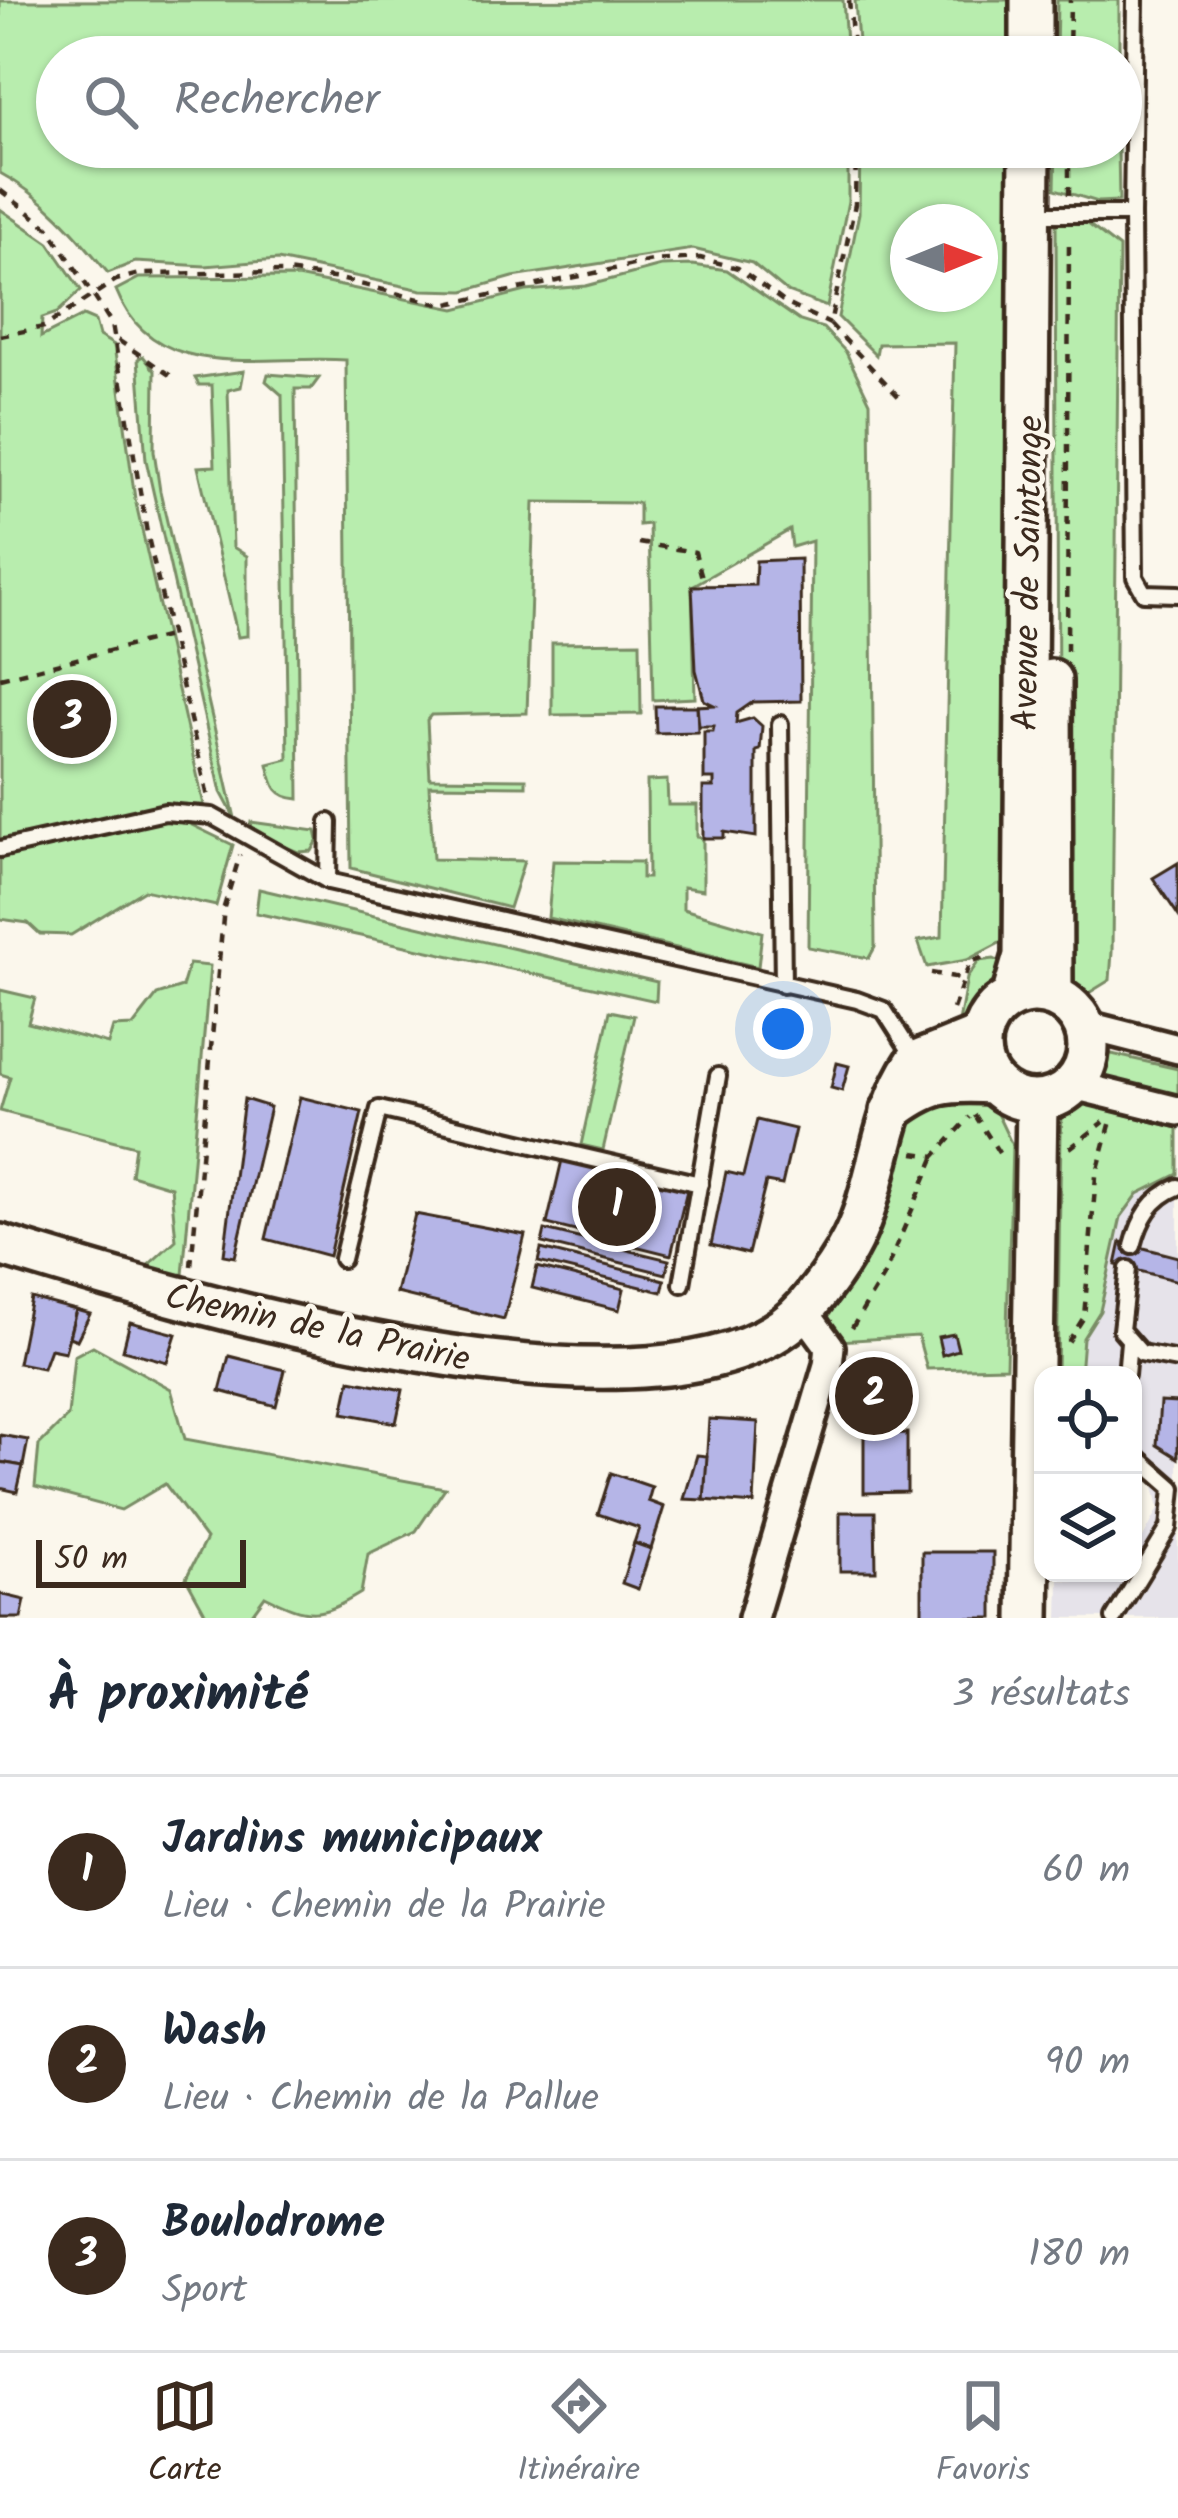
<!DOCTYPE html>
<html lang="fr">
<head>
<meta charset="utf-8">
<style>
	:root { --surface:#fff; --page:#f2f2f3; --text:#1f2937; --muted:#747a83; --line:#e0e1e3; --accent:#3b2a1e }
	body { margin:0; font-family:Kalam,sans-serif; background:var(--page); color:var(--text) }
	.controls { position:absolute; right:36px; bottom:36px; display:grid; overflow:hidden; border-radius:24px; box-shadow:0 3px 9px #0004 }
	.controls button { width:108px; height:108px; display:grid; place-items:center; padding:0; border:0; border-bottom:3px solid var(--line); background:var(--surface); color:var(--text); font:60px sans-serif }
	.compass { position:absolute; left:890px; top:204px; width:108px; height:108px; border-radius:50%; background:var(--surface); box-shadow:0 3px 9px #0004; rotate:89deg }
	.scale { position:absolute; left:36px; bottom:30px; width:210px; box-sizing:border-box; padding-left:12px; border:6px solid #3b2a1e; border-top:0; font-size:33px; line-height:42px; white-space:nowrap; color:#3b2a1e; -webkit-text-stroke:9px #fbf7ec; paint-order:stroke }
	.you { position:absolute; left:783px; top:1029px; width:42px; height:42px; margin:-30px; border:9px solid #fff; border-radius:50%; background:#1a73e8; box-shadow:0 0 0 18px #1a73e833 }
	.badge { display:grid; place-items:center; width:78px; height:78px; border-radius:50%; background:var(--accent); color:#fff; font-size:39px; font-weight:700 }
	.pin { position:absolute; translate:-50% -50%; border:6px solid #fff; box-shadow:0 3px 12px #0006 }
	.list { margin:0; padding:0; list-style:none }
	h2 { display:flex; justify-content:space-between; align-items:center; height:156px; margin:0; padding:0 48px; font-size:51px }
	h2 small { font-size:39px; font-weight:400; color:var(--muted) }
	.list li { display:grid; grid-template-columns:78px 1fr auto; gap:36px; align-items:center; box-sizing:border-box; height:192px; padding:0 48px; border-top:3px solid var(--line) }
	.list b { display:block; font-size:45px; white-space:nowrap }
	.list p { margin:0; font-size:39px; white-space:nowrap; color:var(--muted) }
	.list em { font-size:39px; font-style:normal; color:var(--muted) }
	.icon { flex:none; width:66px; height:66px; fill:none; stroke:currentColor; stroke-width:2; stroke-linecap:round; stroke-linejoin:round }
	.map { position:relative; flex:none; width:1178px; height:1618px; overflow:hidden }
	.search { position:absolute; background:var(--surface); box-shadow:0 3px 9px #0004; left:36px; right:36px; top:36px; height:132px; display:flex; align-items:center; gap:30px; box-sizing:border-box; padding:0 42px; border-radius:66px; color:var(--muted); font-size:45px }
	.sheet { height:732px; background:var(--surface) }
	nav { display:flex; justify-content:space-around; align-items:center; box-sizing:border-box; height:168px; border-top:3px solid var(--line); background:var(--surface); font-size:33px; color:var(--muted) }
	nav a { display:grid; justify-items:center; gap:6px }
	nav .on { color:var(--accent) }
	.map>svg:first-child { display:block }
	.built { fill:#e6e3ea }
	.green { fill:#b8edae; stroke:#7a8c66; stroke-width:3; fill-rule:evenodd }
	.building { fill:#b5b5e7; stroke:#3b2a1e; stroke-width:3 }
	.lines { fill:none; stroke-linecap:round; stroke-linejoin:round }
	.lane-casing { stroke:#3b2a1e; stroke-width:22 }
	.street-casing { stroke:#3b2a1e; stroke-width:36 }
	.secondary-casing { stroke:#3b2a1e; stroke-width:48 }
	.path { stroke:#3b2a1e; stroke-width:4.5; stroke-dasharray:9 9; stroke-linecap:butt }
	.lane { stroke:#fbf7ec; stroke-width:14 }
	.street { stroke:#fbf7ec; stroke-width:27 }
	.secondary { stroke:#fbf7ec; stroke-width:39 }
	.labels { text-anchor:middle; stroke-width:10; stroke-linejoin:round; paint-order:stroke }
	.street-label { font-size:36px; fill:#3b2a1e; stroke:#fbf7ec }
</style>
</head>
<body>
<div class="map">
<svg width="1178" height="1618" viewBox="0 0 1178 1618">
	<rect width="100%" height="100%" fill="#fbf7ec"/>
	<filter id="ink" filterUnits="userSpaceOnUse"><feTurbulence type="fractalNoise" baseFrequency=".00833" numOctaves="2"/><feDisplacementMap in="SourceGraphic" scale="24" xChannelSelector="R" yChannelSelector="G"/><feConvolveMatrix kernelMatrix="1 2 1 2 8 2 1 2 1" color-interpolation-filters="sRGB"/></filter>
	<g filter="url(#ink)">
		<path class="built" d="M1146,1119L1178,1127V1618H1058L1059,1580L1119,1583L1125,1573H1133V1557L1159,1508L1153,1482L1133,1471V1375H1057Z"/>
		<g class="green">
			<path d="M843,0L847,57H57V147H848V201L827,307L787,292L752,263L693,249L513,277L464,291L422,290L278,260L205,266L135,262L108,273C77,235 44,196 0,173V1Z"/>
			<path d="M855,0H1013L1012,57H859Z"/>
			<path d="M1057,0H1119V57H1056Z"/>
			<path d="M860,147H1011L1009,938L967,960L927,967L918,941L942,937L955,343L878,344L876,355L838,317L859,213ZM908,222H980V294H908Z"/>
			<path d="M1056,147H1118L1119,201L1098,202L1055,189Z"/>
			<path d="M0,209L49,243L81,290L57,313L42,318L41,337L83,316L95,321L99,336L114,345L135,499L204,805L163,804L165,812L233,845L216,906L144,890L71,935L40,934L28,923L0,919Z"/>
			<path d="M1056,218L1083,220L1119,248L1112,952L1110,980L1084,996L1068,992L1059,977Z"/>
			<path d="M693,265L727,270L800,321L823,328L846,352L870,402L875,947L869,958L808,947L812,541L792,547L790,530L692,586L695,698L653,700L649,524L639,525V503L534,502L527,713L431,715L427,720L430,778L526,779V786L429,785L433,859L524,861L509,908L351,868L346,360C263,354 154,386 116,290L139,278L297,277L455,309L526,291L586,286L661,266Z"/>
			<path d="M143,356L155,371L154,451L160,491L235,818L221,792L146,460L138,359Z"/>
			<path d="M244,371L241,387L228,390L233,547L247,556V636L238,637L198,467L215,466L212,385H199L195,378Z"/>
			<path d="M268,374L319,378L311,389H295L299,799C275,797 273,786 268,764L288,759L282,395L266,381Z"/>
			<path d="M640,642L641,714L552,715V643Z"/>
			<path d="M667,780L668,805H697V837L703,838V890L683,887V909L762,932L758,967L548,918L553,861L642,862V878H648L647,781Z"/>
			<path d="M251,822L316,831L318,840L312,851L298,852L249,832Z"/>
			<path d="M259,889L657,982L656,1001L256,913Z"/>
			<path d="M994,959L1010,966L1003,986L957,1033L967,978L979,961Z"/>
			<path d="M189,964L210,966L183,1275L169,1279L144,1269L176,1240L171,1187L131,1175L135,1146L0,1111L10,1077L0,1074V990L35,998L28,1023L108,1044L113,1027L133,1026L157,995L182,987Z"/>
			<path d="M610,1011L634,1016L603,1150L581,1145Z"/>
			<path d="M1103,1052L1178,1069V1099L1098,1080Z"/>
			<path d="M950,1091L992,1103L1012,1145L1006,1367L927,1369L918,1336L838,1341L824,1325L872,1236L901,1137L916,1109Z"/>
			<path d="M1085,1104L1178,1128V1174L1138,1194L1121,1217L1100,1311L1083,1338L1080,1375H1057L1061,1133L1062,1118Z"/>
			<path d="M93,1346L171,1389L185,1439L445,1488L416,1531L368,1554L361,1593C320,1618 309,1618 265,1596L249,1618H208L186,1578L206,1539L165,1484L121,1510L35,1487L39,1445L68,1416L74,1356Z"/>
		</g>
		<g class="building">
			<path d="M800,559L801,701L753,702L737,713L736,723L753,718L762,726L760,750L756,751V837L724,832V838H703V787H714V779H704V731H713L714,726H699L697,706L714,705L704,700L696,670L692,586L755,585L756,561Z"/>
			<path d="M655,706H697L698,732L656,733Z"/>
			<path d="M1178,863V915L1153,878Z"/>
			<path d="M837,1063L849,1066L842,1091L831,1088Z"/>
			<path d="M300,1097L362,1112L329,1256L266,1239Z"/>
			<path d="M244,1099L270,1107L235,1257L224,1255Z"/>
			<path d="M757,1120L795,1129L782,1185L766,1182L748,1254L711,1245L726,1172L743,1176Z"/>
			<path d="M562,1160L687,1190L671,1255L547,1224Z"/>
			<path d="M415,1214L525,1235L504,1319L396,1293Z"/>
			<path d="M545,1230L669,1260L666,1274L542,1243Z"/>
			<path d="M1121,1242L1178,1257V1281L1116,1265Z"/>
			<path d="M541,1249L665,1280L662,1292L538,1262Z"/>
			<path d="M537,1267L624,1289L619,1310L532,1288Z"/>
			<path d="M31,1298L76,1310L65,1352L50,1349L43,1368L18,1363Z"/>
			<path d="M76,1310L90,1314L77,1340L69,1337Z"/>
			<path d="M130,1322L176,1334L167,1362L123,1350Z"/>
			<path d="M954,1334L958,1350L942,1355L938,1337Z"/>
			<path d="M229,1356L285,1370L276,1406L220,1391Z"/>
			<path d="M899,1378L903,1408L850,1415L846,1384Z"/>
			<path d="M350,1380L403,1390L396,1423L343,1413Z"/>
			<path d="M1160,1402L1178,1403V1458L1157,1445Z"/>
			<path d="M709,1419L758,1422L754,1504L704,1500Z"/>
			<path d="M907,1433V1492L864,1493V1435Z"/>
			<path d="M0,1435L28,1440L23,1466L0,1462Z"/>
			<path d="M697,1455L707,1456L704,1500L684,1499Z"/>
			<path d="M0,1462L23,1466L17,1492L0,1488Z"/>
			<path d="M611,1473L652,1487L648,1501L664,1507L651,1549L634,1543L639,1528L598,1514Z"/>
			<path d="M840,1512H875L876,1571H840Z"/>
			<path d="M634,1543L651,1549L638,1589L622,1583Z"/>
			<rect x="922" y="1552" width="71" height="66"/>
			<path d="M0,1594L25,1600L21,1618H0Z"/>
		</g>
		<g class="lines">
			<g class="lane-casing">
				<g id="lane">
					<path d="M1048,214H1132L1135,577L1144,593L1178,594"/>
					<path d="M1132,214L1135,0"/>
					<path d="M780,724L783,985"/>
					<path d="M329,822L328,881L857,1000L884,1010L914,1057"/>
					<path d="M0,849L165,812L212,816L328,881"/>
					<path d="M1133,1246C1140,1219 1151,1198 1178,1187"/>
					<path d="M342,1259L379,1109L700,1184"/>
					<path d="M1128,1269L1121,1330L1141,1353L1178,1360"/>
					<path d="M682,1284L718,1076"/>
					<path d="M1126,1375L1129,1342"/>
					<path d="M1114,1618L1169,1528L1173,1488L1133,1453"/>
				</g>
			</g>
			<g class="street-casing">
				<g id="street">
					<path d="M1084,1025L1178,1049"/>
					<path d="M1073,1085L1178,1111"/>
					<path d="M753,1618L828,1365L830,1347L803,1310"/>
				</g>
			</g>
			<g class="secondary-casing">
				<g id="secondary">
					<path d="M1031,57V0"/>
					<path d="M1051,680L1052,995"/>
					<circle cx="1034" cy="1047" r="54"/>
					<path d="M1012,997L1024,956L1030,147"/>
					<path d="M891,1111C929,1082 946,1080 993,1083"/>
					<path d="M0,1245C163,1295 677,1455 806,1307C822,1288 841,1262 852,1240C881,1182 879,1116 916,1062L980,1036"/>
					<path d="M1029,1618L1037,1102"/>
				</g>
			</g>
			<g class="path">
				<path d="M849,0L854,57"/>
				<path d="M1069,57L1070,0"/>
				<path d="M856,147L855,204L830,324L900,398"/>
				<path d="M0,190L48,227L112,324L147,533L208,797"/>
				<path d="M1069,195V147"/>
				<path d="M0,336L44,327L116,280L139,274L286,272L340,279L443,305L652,261L700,258L738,268L787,304L830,324"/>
				<path d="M118,340L171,376"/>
				<path d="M639,543L695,552L704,585"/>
				<path d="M1067,651L1069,237"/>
				<path d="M0,678L169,636"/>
				<path d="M931,973L960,978"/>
				<path d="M953,1009L970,962L990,955"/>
				<path d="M975,1115L1001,1156"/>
				<path d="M1070,1148L1104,1122"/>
				<path d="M914,1153L935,1156L970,1117"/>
				<path d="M191,1266L224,907L240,855"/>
				<path d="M852,1328L884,1275L935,1156"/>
				<path d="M1068,1342L1084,1317L1096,1176L1111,1121"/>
			</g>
			<use href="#lane" class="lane"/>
			<use href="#street" class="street"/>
			<use href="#secondary" class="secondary"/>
		</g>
	</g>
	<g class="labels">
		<g class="street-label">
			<text transform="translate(1026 573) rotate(-89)" y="13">Avenue de Saintonge</text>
			<text transform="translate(318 1326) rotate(12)" y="13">Chemin de la Prairie</text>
		</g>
	</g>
</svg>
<div class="controls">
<button><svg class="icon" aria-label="locate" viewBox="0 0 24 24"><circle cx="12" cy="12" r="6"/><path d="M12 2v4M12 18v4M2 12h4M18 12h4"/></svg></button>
<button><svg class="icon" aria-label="layers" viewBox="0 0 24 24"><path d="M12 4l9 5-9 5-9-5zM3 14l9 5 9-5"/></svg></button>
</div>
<svg class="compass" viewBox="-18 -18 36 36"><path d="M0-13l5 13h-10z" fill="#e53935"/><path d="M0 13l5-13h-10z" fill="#747a83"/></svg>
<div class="scale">50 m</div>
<div class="you"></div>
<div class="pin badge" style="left:617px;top:1207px">1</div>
<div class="pin badge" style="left:874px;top:1396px">2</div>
<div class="pin badge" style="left:72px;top:719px">3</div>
<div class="search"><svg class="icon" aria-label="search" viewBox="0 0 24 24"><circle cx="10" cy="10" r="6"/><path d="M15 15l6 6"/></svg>Rechercher</div>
</div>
<section class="sheet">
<h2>À proximité<small>3 résultats</small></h2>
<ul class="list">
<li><span class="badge">1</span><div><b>Jardins municipaux</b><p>Lieu · Chemin de la Prairie</p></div><em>60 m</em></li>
<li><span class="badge">2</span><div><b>Wash</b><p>Lieu · Chemin de la Pallue</p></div><em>90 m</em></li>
<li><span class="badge">3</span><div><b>Boulodrome</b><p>Sport</p></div><em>180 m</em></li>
</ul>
</section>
<nav>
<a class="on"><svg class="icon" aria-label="map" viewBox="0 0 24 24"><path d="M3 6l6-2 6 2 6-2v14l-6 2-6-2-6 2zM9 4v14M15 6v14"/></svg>Carte</a>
<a><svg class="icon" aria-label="directions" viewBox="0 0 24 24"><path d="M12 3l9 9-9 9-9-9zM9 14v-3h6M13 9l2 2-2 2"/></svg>Itinéraire</a>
<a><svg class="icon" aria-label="saved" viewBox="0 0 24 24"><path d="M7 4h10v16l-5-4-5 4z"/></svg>Favoris</a>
</nav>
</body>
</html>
